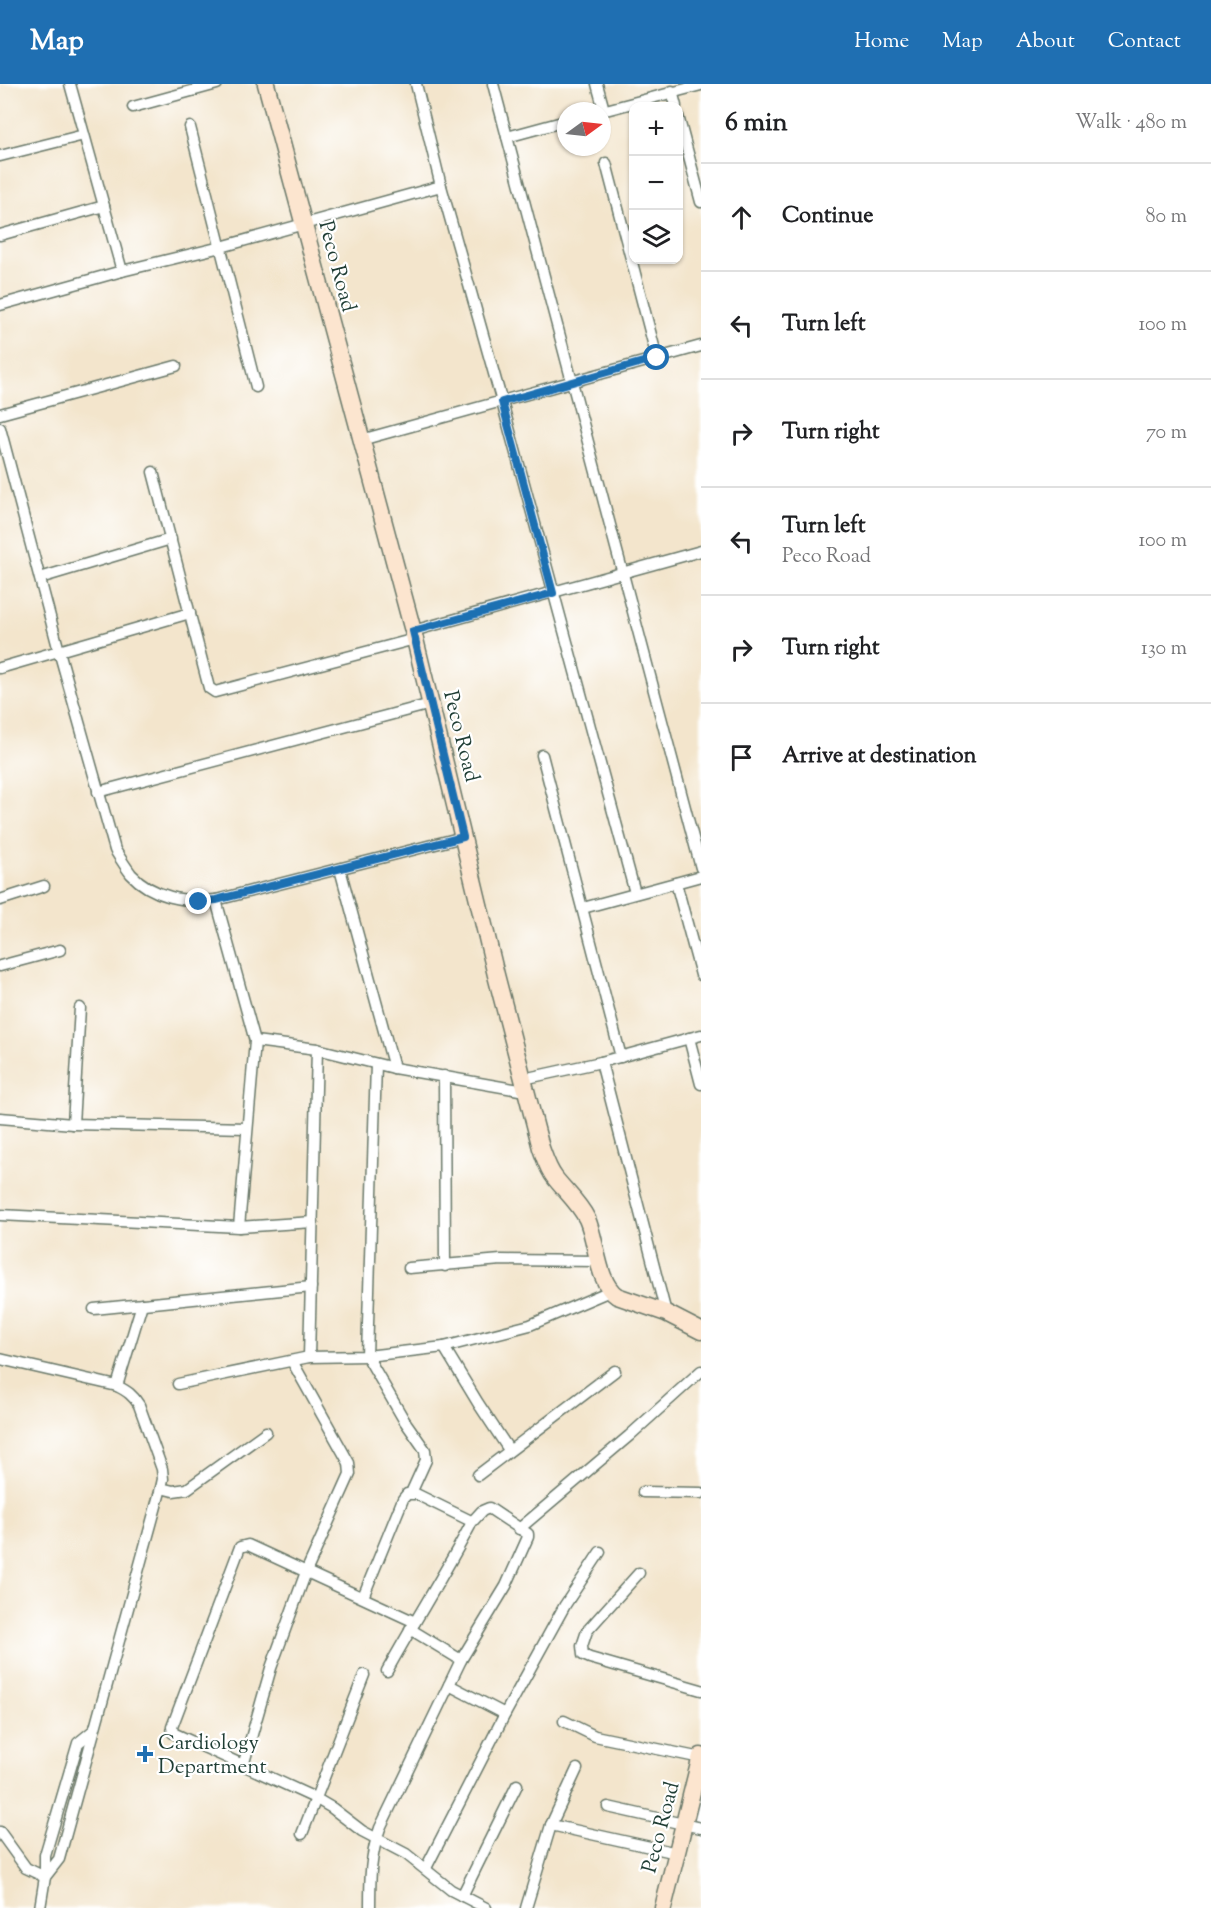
<!DOCTYPE html>
<html lang="en">
<head>
<meta charset="utf-8">
<style>
	:root { --surface:#fff; --page:#f6f6f6; --text:#202124; --muted:#757577; --line:#e0e0e0; --accent:#1f6fb2 }
	body { margin:0; font-family:"Sorts Mill Goudy",serif; background:var(--page); color:var(--text) }
	.controls { position:absolute; right:18px; top:18px; display:grid; overflow:hidden; border-radius:12px; box-shadow:0 2px 4px #0004 }
	.controls button { width:54px; height:54px; display:grid; place-items:center; padding:0; border:0; border-bottom:2px solid var(--line); background:var(--surface); color:var(--text); font:30px sans-serif }
	.compass { position:absolute; left:557px; top:18px; width:54px; height:54px; border-radius:50%; background:var(--surface); box-shadow:0 2px 4px #0004; rotate:75deg }
	.stop { position:absolute; width:18px; height:18px; margin:-14px; border:4px solid #1f6fb2; border-radius:50%; background:#fff }
	.stop.end { background:#1f6fb2; border-color:#fff; box-shadow:0 2px 6px #0008 }
	.list { margin:0; padding:0; list-style:none }
	h2 { display:flex; justify-content:space-between; align-items:center; height:78px; margin:0; padding:0 24px; font-size:26px }
	h2 small { font-size:20px; font-weight:400; color:var(--muted) }
	.list li { display:grid; grid-template-columns:39px 1fr auto; gap:18px; align-items:center; box-sizing:border-box; height:108px; padding:0 24px; border-top:2px solid var(--line) }
	.list b { display:block; font-size:22px; white-space:nowrap }
	.list p { margin:0; font-size:20px; white-space:nowrap; color:var(--muted) }
	.list em { font-size:20px; font-style:normal; color:var(--muted) }
	.icon { flex:none; width:33px; height:33px; fill:none; stroke:currentColor; stroke-width:2; stroke-linecap:round; stroke-linejoin:round }
	.map { position:relative; flex:none; width:701px; height:1824px; overflow:hidden }
	header { display:flex; align-items:center; gap:36px; box-sizing:border-box; height:84px; padding:0 30px; background:var(--accent); color:#fff }
	header strong { font-size:28px }
	nav { display:flex; gap:33px; margin-inline-start:auto; font-size:21px }
	main { display:flex }
	aside { flex:1; background:var(--surface) }
	.map>svg:first-child { display:block }
	.lines { fill:none; stroke-linecap:round; stroke-linejoin:round }
	.street-casing { stroke:#697869; stroke-width:13 }
	.secondary-casing { stroke:#697869; stroke-width:19 }
	.street { stroke:#fff; stroke-width:10 }
	.secondary { stroke:#fce5cf; stroke-width:16 }
	.route { stroke:#1f6fb2; stroke-width:8 }
	.poi-dot { fill:#1f6fb2; stroke:#fff; stroke-width:2 }
	.labels { text-anchor:middle; stroke-width:4.5; stroke-linejoin:round; paint-order:stroke }
	.street-label { font-size:21px; fill:#1f3d34; stroke:#fff }
	.poi-label { font-size:21px; fill:#1f3d34; stroke:#fff; text-anchor:start }
</style>
</head>
<body>
<header>
<strong>Map</strong>
<nav><a>Home</a><a>Map</a><a>About</a><a>Contact</a></nav>
</header>
<main>
<div class="map">
<svg width="701" height="1824" viewBox="0 0 701 1824">
	<rect width="100%" height="100%" fill="#fff"/>
	<filter id="ink" filterUnits="userSpaceOnUse"><feTurbulence type="fractalNoise" baseFrequency=".0167" numOctaves="2"/><feDisplacementMap in="SourceGraphic" scale="12" xChannelSelector="R" yChannelSelector="G"/><feConvolveMatrix kernelMatrix="1 2 1 2 8 2 1 2 1" color-interpolation-filters="sRGB"/></filter>
	<filter id="wash" filterUnits="userSpaceOnUse"><feTurbulence type="fractalNoise" baseFrequency=".008" numOctaves="4" result="noise"/><feDisplacementMap in="SourceGraphic" scale="24" xChannelSelector="R" yChannelSelector="G"/><feGaussianBlur stdDeviation="1.35" result="paint"/><feColorMatrix in="noise" values="0 0 0 0 0 0 0 0 0 0 0 0 0 0 0 0 0 1.4 0 .05"/><feComposite in="paint" operator="in"/></filter>
	<g filter="url(#wash)">
		<rect width="100%" height="100%" fill="#f3e5cc"/>
	</g>
	<g filter="url(#ink)">
		<g class="lines">
			<g class="street-casing">
				<g id="street">
					<path d="M70,0L122,187"/>
					<path d="M416,0L441,102L502,318L635,809"/>
					<path d="M493,0L701,784"/>
					<path d="M597,0L604,26"/>
					<path d="M672,7L676,22"/>
					<path d="M133,23L217,0"/>
					<path d="M602,27L701,1"/>
					<path d="M678,32L701,118"/>
					<path d="M190,43L256,303"/>
					<path d="M507,53L566,37"/>
					<path d="M0,72L84,51"/>
					<path d="M606,79L657,274"/>
					<path d="M0,151L104,122"/>
					<path d="M0,221L122,187L221,163L441,102"/>
					<path d="M0,330L176,282"/>
					<path d="M0,344L59,567L115,766C120,774 125,782 131,790C152,813 186,819 216,816L463,753"/>
					<path d="M361,356L701,262"/>
					<path d="M153,388L209,604L215,608L415,555"/>
					<path d="M40,494L171,455"/>
					<path d="M413,547L701,467"/>
					<path d="M0,584L190,529"/>
					<path d="M542,671L621,973"/>
					<path d="M98,708L431,620"/>
					<path d="M340,785L394,984"/>
					<path d="M676,799L701,891"/>
					<path d="M0,816L44,802"/>
					<path d="M216,816L255,957L239,1143"/>
					<path d="M583,824L701,792"/>
					<path d="M0,882L60,866"/>
					<path d="M689,954L701,1000"/>
					<path d="M255,957L317,965L394,984L525,1007"/>
					<path d="M601,978L666,1229"/>
					<path d="M376,980L367,1272L404,1336L425,1366L426,1376L411,1409"/>
					<path d="M444,992L445,1182"/>
					<path d="M523,995L601,978L701,951"/>
					<path d="M0,1034L73,1040L247,1044"/>
					<path d="M73,1040L80,924"/>
					<path d="M0,1131L239,1143L313,1138"/>
					<path d="M409,1184L501,1176L599,1177"/>
					<path d="M94,1225L311,1203"/>
					<path d="M444,1263L478,1319L509,1366"/>
					<path d="M309,1273L317,965"/>
					<path d="M0,1275L117,1302C127,1307 133,1311 139,1321L162,1385L163,1395L161,1404L59,1775L45,1793L40,1824"/>
					<path d="M178,1300L309,1273L367,1272L444,1263L530,1241L610,1207"/>
					<path d="M117,1302L142,1220"/>
					<path d="M478,1391L615,1287"/>
					<path d="M161,1404L173,1407L187,1405L266,1348"/>
					<path d="M643,1408L701,1409"/>
					<path d="M519,1445L629,1352L701,1287"/>
					<path d="M639,1489L587,1547L582,1562L583,1571L590,1574L701,1606"/>
					<path d="M363,1513L403,1415L407,1410H416L471,1437L470,1442C444,1491 414,1538 387,1587"/>
					<path d="M415,1538L248,1461L240,1463L172,1643L173,1649L315,1714L332,1724L362,1747L406,1770L451,1806L486,1824"/>
					<path d="M410,1545L461,1576"/>
					<path d="M449,1601L505,1630"/>
					<path d="M564,1637L595,1652L701,1674"/>
					<path d="M243,1682L271,1584L306,1488L350,1390L349,1379L292,1277"/>
					<path d="M608,1723L701,1744"/>
					<path d="M551,1741L677,1769"/>
					<path d="M0,1748L26,1784L45,1793V1771L78,1659L94,1646"/>
					<path d="M302,1750L364,1591"/>
					<path d="M426,1784L505,1630L565,1521L600,1468"/>
					<path d="M462,1812L517,1701"/>
					<path d="M370,1824C370,1795 370,1772 380,1744L461,1576L506,1502L528,1453V1450L489,1424L482,1427L471,1439"/>
					<path d="M526,1824L551,1741L577,1685"/>
				</g>
			</g>
			<g class="secondary-casing">
				<g id="secondary">
					<path d="M266,0L413,547L496,891L541,1064C545,1075 548,1085 555,1094C566,1108 579,1119 587,1135C597,1157 597,1199 617,1212L666,1229L701,1247"/>
					<path d="M663,1824L701,1672"/>
				</g>
			</g>
			<use href="#street" class="street"/>
			<use href="#secondary" class="secondary"/>
		</g>
	</g>
	<g class="lines" filter="url(#ink)">
		<path class="route" d="M199,818L216,816L463,753L413,547L553,509L502,318L657,274"/>
	</g>
	<path class="poi-dot" d="M142 1661h6v6h6v6h-6v6h-6v-6h-6v-6h6z"/>
	<g class="labels">
		<g class="street-label">
			<text transform="translate(338 182) rotate(75)" y="7">Peco Road</text>
			<text transform="translate(462 652) rotate(76)" y="7">Peco Road</text>
			<text transform="translate(660 1743) rotate(-75)" y="7">Peco Road</text>
		</g>
		<g class="poi-label">
			<text x="158" y="1665">Cardiology<tspan x="158" dy="24">Department</tspan></text>
		</g>
	</g>
</svg>
<div class="controls">
<button>+</button>
<button>−</button>
<button><svg class="icon" aria-label="layers" viewBox="0 0 24 24"><path d="M12 4l9 5-9 5-9-5zM3 14l9 5 9-5"/></svg></button>
</div>
<svg class="compass" viewBox="-18 -18 36 36"><path d="M0-13l5 13h-10z" fill="#e53935"/><path d="M0 13l5-13h-10z" fill="#757577"/></svg>
<div class="stop" style="left:657px;top:274px"></div>
<div class="stop end" style="left:199px;top:818px"></div>
</div>
<aside>
<h2>6 min<small>Walk · 480 m</small></h2>
<ul class="list">
<li><svg class="icon" aria-label="ahead" viewBox="0 0 24 24"><path d="M12 20V5M6 11l6-6 6 6"/></svg><div><b>Continue</b></div><em>80 m</em></li>
<li><svg class="icon" aria-label="left" viewBox="0 0 24 24"><path d="M17 20v-9H6M10 6l-5 5 5 5"/></svg><div><b>Turn left</b></div><em>100 m</em></li>
<li><svg class="icon" aria-label="right" viewBox="0 0 24 24"><path d="M7 20v-9h11M14 6l5 5-5 5"/></svg><div><b>Turn right</b></div><em>70 m</em></li>
<li><svg class="icon" aria-label="left" viewBox="0 0 24 24"><path d="M17 20v-9H6M10 6l-5 5 5 5"/></svg><div><b>Turn left</b><p>Peco Road</p></div><em>100 m</em></li>
<li><svg class="icon" aria-label="right" viewBox="0 0 24 24"><path d="M7 20v-9h11M14 6l5 5-5 5"/></svg><div><b>Turn right</b></div><em>130 m</em></li>
<li><svg class="icon" aria-label="arrive" viewBox="0 0 24 24"><path d="M6 21V4h12l-3 4 3 4H6"/></svg><div><b>Arrive at destination</b></div></li>
</ul>
</aside>
</main>
</body>
</html>
